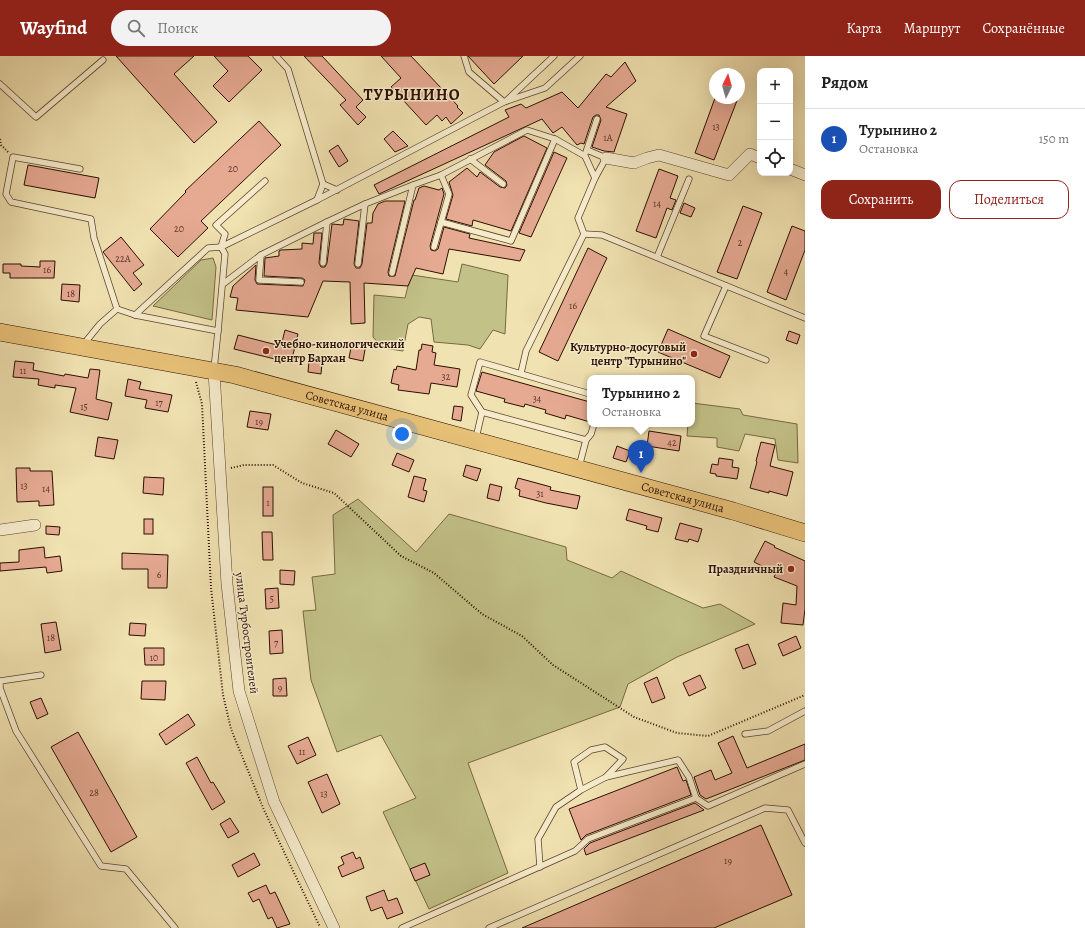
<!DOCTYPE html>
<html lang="ru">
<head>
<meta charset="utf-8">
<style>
	:root { --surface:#fff; --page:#f2f2f2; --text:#222; --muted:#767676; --line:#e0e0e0; --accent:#8f2418 }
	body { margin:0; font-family:Alegreya,serif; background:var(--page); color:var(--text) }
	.controls { position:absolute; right:12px; top:12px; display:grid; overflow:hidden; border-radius:8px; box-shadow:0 4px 16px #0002 }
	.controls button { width:36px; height:36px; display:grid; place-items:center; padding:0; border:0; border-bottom:1px solid var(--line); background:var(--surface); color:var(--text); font:20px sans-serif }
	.compass { position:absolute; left:709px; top:12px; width:36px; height:36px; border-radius:50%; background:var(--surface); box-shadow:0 4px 16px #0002; rotate:5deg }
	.you { position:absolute; left:402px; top:378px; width:14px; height:14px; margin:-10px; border:3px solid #fff; border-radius:50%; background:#1a73e8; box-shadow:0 0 0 6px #1a73e833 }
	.badge { display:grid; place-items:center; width:26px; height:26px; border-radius:50%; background:var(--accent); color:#fff; font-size:13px; font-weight:700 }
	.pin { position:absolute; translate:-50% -33px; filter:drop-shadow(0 1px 2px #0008) }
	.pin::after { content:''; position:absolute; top:21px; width:14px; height:12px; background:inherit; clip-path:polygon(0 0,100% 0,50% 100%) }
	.popup { position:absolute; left:587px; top:319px; width:108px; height:52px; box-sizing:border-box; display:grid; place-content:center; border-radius:8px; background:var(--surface); filter:drop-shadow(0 1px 3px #0005); font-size:13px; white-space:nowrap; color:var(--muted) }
	.popup b { font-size:15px; color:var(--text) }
	.popup::after { content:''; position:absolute; left:50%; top:100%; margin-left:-8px; border:8px solid transparent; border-top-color:var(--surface) }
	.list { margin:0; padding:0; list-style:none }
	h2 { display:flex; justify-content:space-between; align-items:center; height:52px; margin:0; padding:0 16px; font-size:17px }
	h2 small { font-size:13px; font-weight:400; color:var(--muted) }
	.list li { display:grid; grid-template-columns:26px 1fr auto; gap:12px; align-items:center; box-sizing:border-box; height:60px; padding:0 16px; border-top:1px solid var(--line) }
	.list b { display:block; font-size:15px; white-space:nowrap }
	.list p { margin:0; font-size:13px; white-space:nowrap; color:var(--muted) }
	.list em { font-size:13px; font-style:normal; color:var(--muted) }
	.actions { display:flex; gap:8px; padding:12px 16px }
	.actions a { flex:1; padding:9px 0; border:1px solid var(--accent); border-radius:12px; text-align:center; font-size:14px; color:var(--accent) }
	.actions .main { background:var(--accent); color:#fff }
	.icon { flex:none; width:22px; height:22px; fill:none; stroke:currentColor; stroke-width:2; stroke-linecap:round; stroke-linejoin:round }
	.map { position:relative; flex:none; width:805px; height:872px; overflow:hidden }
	header { display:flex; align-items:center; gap:24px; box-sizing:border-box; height:56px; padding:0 20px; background:var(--accent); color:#fff }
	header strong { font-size:19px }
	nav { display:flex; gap:22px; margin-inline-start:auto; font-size:14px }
	.search { width:280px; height:36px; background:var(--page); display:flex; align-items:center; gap:10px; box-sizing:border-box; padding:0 14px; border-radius:22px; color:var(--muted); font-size:15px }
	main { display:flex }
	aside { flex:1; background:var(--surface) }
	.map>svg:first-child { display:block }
	.green { fill:#c2c187; stroke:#776844 }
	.building { fill:#e6aa93; stroke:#2c0e00 }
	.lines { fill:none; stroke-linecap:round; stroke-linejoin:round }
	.lane-casing { stroke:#5d432c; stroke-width:7 }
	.street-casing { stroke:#5d432c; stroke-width:12 }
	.primary-casing { stroke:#2c0e00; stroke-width:18 }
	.path { stroke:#2c0e00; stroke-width:2; stroke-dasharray:1 2; stroke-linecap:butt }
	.lane { stroke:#f6eccc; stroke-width:5.5 }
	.street { stroke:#f6eccc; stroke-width:11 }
	.primary { stroke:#e8c178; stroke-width:17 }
	.poi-dot { fill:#8f2418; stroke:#f6eccc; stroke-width:1.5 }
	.labels { text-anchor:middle; stroke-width:3; stroke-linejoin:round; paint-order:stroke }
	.number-label { font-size:10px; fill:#5a3525 }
	.poi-label { font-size:12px; font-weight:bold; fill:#2c0e00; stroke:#f6eccc; text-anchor:end }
	.street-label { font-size:12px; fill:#2c0e00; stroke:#f6eccc }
	.district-label { font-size:16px; font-weight:bold; letter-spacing:1px; fill:#2c0e00; stroke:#f6eccc }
</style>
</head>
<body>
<header>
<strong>Wayfind</strong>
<div class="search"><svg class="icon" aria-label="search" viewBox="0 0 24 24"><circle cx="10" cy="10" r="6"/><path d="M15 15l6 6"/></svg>Поиск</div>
<nav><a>Карта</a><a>Маршрут</a><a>Сохранённые</a></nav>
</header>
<main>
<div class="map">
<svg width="805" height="872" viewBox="0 0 805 872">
	<rect width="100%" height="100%" fill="#f1e2b1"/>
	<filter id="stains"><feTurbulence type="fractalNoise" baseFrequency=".005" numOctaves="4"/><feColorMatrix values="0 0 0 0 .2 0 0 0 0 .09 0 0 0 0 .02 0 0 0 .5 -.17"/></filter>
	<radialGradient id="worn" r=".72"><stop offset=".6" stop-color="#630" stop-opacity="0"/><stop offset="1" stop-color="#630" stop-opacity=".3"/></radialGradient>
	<g class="green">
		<path d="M213,202L216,211L212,264L153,250L201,204Z"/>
		<path d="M462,208L508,219L505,278L493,274L480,293L468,289L434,286L431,263L419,261L408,268L403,295L383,292L373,281L374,239L405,242L408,230L412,219L458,226Z"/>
		<path d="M692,347L740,353L743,359L797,368L798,407L778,404L775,383L745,378L739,395L717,391V382L687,380L688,368H692Z"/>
		<path d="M358,443L416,496L449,458L566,491L567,504L612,522L621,515L703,552L720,548L755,568L677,601L628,628L620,651L468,707L508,817L429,853L383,756L416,742L381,679L337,696L311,624L303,555L316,554L312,521L335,518L333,459Z"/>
	</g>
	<g class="building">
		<path d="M116,0H194L174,18L217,66L194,87Z"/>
		<path d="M214,0H248L262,14L229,46L213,30L228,15Z"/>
		<path d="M304,0H322L363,44L356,51L366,61L358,69L340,49L346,44Z"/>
		<path d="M381,0H411L458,50L457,51L463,57L451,68L446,61L442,65L437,59L426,69L391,31L401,22Z"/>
		<path d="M468,0H523L494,28Z"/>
		<path d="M625,6L636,25L606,51L627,58L614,96L604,95L592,91L601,64L599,59H596L593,61L584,88L581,87L577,89L562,71L553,77L542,63L379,138L374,129L509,61L505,54L521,48L526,52L562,36L578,52L606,18L611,21Z"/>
		<path d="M715,42H738L714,104L695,97Z"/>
		<path d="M259,65L281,89L201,165L208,172L178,201L150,173L186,136L185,135Z"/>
		<path d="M393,75L408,90L395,96L384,83Z"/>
		<path d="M524,80L547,92L511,175L473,164L472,170L446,163L453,139L449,126L467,112L477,121L480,116L500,131L505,132L507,129L506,125L485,109L494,96Z"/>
		<path d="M338,89L348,105L339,111L329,95Z"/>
		<path d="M554,96L567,102L531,181L519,177Z"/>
		<path d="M28,109L99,122L95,142L24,129Z"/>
		<path d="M659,113L678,120L670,142L676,144L672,154L667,152L656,182L636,175Z"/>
		<path d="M424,130L439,134L442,132L444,138L430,190L431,194L435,195L438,193L444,171L470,178L469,182L525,194L520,205L449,193L443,218L416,212L408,230L364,227L365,267L351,268L350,226L323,225L308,261L236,254L238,242L230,241L233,230L256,209L255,224L257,228L303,230L305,224L302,222L264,220L265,202L279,200V195L281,194L302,193V187L313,188L314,177H322L319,207L321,211H325L327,207L332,168L343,169L344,163L359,165L354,208L356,212H360L362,208L367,167H372L373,157L378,148L385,145H405L388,216L389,220H395L414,144H415L419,132Z"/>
		<path d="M684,147L695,152L691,161L680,157Z"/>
		<path d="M743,150L762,157L737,223L717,216Z"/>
		<path d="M792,170L805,175V194L786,244L767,236Z"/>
		<path d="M121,181L144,209L133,217L142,228L134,235L103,196Z"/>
		<path d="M588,192L607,202L558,305L539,296Z"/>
		<path d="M40,205H55L54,222H10V217H3V208H21V210L40,211Z"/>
		<path d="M62,228L80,229L79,246L61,244Z"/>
		<path d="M668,273L730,300L720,322L658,296Z"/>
		<path d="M285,274L298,278L291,307L234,293L238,279L281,290Z"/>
		<path d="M789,275L800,279L797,288L786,284Z"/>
		<path d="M352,286L366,288L363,305L349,302Z"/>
		<path d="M422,288L433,290L432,296L436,297L434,309L460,313L457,331L431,327L429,338L398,334L399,329L391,327L394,313L396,314L397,310L416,314L419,294H421Z"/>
		<path d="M15,305L34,307L33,314L64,320L65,318L88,322L90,313L100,314L96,343L112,347L108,364L70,356L76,332L55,329V332L38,329L39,323L13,321Z"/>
		<path d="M309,305L322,307L321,318L308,316Z"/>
		<path d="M482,316L590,346V366L566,359L565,363L545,357L546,354L525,348L524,351L504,346L505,343L476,335Z"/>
		<path d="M128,323L141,326L139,333L172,339L168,356L145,352L147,344L125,340Z"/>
		<path d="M454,350L463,351L461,365L452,363Z"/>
		<path d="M250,355L271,358L268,374L247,371Z"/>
		<path d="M336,374L359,388L351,401L328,388Z"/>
		<path d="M649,375L681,380L679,395L647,390Z"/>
		<path d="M98,381L118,384L114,403L95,400Z"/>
		<path d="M761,386L775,389L770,410L793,416L787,440L769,435V437L750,432L757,406L756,405Z"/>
		<path d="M617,390L630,395L626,406L613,402Z"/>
		<path d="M397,397L414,404L409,416L392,409Z"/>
		<path d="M719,402L733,404L732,411L739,412L737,423L716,420V418L710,417L712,408L718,409Z"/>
		<path d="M466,409L481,413L477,425L463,420Z"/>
		<path d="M16,412H30V415H52L54,449L39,450V445L17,446Z"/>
		<path d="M414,420L426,423L423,434L427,435L424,446L408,441Z"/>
		<path d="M144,421L164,422L163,439L143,437Z"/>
		<path d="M518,422L551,431L550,434L580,440L577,453L546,447L519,440L520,434L515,432Z"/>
		<path d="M490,428L502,431L499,445L487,442Z"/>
		<rect x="263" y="431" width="10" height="29"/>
		<path d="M629,453L662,462L658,476L646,473L647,470L626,464Z"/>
		<rect x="144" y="463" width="9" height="15"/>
		<path d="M680,467L702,473L698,486L689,483L688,486L675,483Z"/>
		<path d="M46,470L60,471L59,479L46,478Z"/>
		<path d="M262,476H272L273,504H263Z"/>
		<path d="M765,485L775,490L774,491L805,505V553L803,569L781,567L783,547L796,549L797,530L774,521L776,517L754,506Z"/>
		<path d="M44,491L45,502L60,500L62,515L47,517L46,511L0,515V507L19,506V494Z"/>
		<path d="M122,497L168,499L167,532H148V513H122Z"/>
		<path d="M280,514L295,515L294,529L280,528Z"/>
		<path d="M278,532L279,552L266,553L265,533Z"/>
		<path d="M56,566L61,594L45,597L41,568Z"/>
		<path d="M130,567L146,568L145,580L129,579Z"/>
		<path d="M282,574L283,597L270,598L269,575Z"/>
		<path d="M796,580L801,592L783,600L778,588Z"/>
		<path d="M748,588L756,608L743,613L735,593Z"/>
		<path d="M144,592H164V609H145Z"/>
		<path d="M700,619L706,632L689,640L683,627Z"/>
		<path d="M657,621L665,642L652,647L644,627Z"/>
		<path d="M286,622L287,640H273V623Z"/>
		<path d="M142,625H166L165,644L141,643Z"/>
		<path d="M41,642L48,658L37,663L30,646Z"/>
		<path d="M188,658L195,669L166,689L159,678Z"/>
		<path d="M78,676L137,781L111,796L51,691Z"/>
		<path d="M733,680L747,712L805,688V704L706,743L700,739L694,721L711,714L715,724L732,717L718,687Z"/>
		<path d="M308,681L316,699L297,708L288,690Z"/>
		<path d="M197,701L211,727L213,726L225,746L212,754L186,707Z"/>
		<path d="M677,711L683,725L686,724L691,739L586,779L581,784L569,753Z"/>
		<path d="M327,718L340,748L322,757L308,726Z"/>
		<path d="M695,747L704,754L586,799L584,793L590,787Z"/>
		<path d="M230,762L239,776L228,782L220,768Z"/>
		<path d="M761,769L792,839L714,872H522Z"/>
		<path d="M353,796L356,803L360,801L364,812L342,821L338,811L344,808L341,801Z"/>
		<path d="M254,797L260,809L238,821L232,809Z"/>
		<path d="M425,807L430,819L415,825L410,813Z"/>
		<path d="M266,829L270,838L275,836L290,868L277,872L272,861L268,863L259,843L253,846L248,837Z"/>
		<path d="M384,834L388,845L397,842L403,857L387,863L382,851L371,855L366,841Z"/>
	</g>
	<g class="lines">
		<g class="lane-casing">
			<g id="lane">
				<path d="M0,28L36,61L103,4"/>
				<path d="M506,45L554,0"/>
				<path d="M504,46L545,32L580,0"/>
				<path d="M586,96L597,63"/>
				<path d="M470,103L503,128"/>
				<path d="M80,113L13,101L6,138L11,146L91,163L94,182L117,253"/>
				<path d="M265,125L216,169L225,178L221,191L317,144L323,128L288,13L276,0"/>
				<path d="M323,128L337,134"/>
				<path d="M413,129L441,119L527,74L555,83L585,100L595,122"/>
				<path d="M317,144L504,46L469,16L464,0"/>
				<path d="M365,148L413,129L392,217"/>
				<path d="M327,166L365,148L358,208"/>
				<path d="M441,166L511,185L555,83"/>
				<path d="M584,178L602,179L805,262"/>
				<path d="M434,191L449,138L441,119"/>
				<path d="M261,199L327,166L323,207"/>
				<path d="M657,201L689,123"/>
				<path d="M223,228L261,199L259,224L301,226"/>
				<path d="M726,230L704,280L766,304"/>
				<path d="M117,253L135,259L218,275L214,313"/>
				<path d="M135,259L208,192L221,191L225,198L218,275"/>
				<path d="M83,289L100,268L117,253"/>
				<path d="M521,317L526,295L584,178L578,162L595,122L606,102L587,94"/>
				<path d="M482,356L586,384"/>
				<path d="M476,382L482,356L471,339L480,306L590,338"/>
				<path d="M579,411L586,384L591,378L594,368"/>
				<path d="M0,630V625L41,619"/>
				<path d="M0,632L16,675L101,810L126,813L175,872"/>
				<path d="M745,678L768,675L805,655"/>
				<path d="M606,721L678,704L689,721L696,742L708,750L805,708"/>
				<path d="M540,811L538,783L556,751L581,734L574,706L591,694L605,691L623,703L606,721L581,734"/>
				<path d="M402,872L575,795L588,783L696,742"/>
				<path d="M489,872L765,752L788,754L805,787"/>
			</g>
		</g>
		<g class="street-casing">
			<g id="street">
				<path d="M606,102L634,107L647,102L659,99L729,119L750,98L760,102"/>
				<path d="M790,113L805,119"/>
				<path d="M214,316L227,528L239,635L274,746L334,872"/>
				<path d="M0,474L35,469"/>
			</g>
		</g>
		<g class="primary-casing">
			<g id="primary">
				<path id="s1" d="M0,276L235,319L733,455L805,477"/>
			</g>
		</g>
		<g class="path">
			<path d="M0,83L1,89L8,96"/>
			<path d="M196,326L202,348L211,532L223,639L231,673L264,754L320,871"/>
			<path d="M231,412L244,409H273L302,427L334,437L401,500L434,517L482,558L522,580L553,609L634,661L677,677L708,680L805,639"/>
		</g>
		<use href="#lane" class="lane"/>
		<use href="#street" class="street"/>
		<use href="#primary" class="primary"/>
	</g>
	<g class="poi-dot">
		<circle cx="266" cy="295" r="4"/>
		<circle cx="694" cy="298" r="4"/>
		<circle cx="791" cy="513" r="4"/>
	</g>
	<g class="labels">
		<g class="number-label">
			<text x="716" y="74">13</text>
			<text x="608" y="85">1А</text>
			<text x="233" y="116">20</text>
			<text x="657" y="151">14</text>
			<text x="179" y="176">20</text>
			<text x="740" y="190">2</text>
			<text x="123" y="206">22А</text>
			<text x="47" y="217">16</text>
			<text x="786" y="219">4</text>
			<text x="71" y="241">18</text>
			<text x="573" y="253">16</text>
			<text x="23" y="318">11</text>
			<text x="446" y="324">32</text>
			<text x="537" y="346">34</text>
			<text x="159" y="350">17</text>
			<text x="84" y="354">15</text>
			<text x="259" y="369">19</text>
			<text x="672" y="390">42</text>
			<text x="24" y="433">13</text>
			<text x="46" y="436">14</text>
			<text x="540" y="441">31</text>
			<text x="268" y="450">1</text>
			<text x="159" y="522">6</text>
			<text x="272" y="546">5</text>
			<text x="51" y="585">18</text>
			<text x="276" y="590">7</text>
			<text x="154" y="605">10</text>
			<text x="280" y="635">9</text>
			<text x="302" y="699">11</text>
			<text x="94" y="740">28</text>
			<text x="324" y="741">13</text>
			<text x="728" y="808">19</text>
		</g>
		<g class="poi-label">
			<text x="274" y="292" text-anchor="start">Учебно-кинологический<tspan x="274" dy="14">центр Бархан</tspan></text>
			<text x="686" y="295">Культурно-досуговый<tspan x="686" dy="14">центр "Турынино"</tspan></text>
			<text x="783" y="517">Праздничный</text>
		</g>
		<g class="street-label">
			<text dy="4" stroke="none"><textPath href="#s1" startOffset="355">Советская улица</textPath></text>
			<text dy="4" stroke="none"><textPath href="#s1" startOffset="703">Советская улица</textPath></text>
			<text transform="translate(247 577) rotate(83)" y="4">улица Турбостроителей</text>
		</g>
		<g class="district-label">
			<text x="412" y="44">ТУРЫНИНО</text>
		</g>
	</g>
	<rect width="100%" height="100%" filter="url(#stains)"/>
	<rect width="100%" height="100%" fill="url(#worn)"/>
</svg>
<div class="controls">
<button>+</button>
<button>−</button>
<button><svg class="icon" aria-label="locate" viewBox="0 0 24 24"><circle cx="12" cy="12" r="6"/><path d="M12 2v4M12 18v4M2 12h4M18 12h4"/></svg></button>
</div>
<svg class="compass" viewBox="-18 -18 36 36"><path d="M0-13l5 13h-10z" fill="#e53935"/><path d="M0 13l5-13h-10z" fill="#767676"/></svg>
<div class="you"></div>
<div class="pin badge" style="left:641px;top:417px;background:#1a4fb4">1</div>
<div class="popup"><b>Турынино 2</b>Остановка</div>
</div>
<aside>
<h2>Рядом<small></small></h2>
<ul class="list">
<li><span class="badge" style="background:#1a4fb4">1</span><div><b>Турынино 2</b><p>Остановка</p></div><em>150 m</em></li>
</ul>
<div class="actions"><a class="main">Сохранить</a><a>Поделиться</a></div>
</aside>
</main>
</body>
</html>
